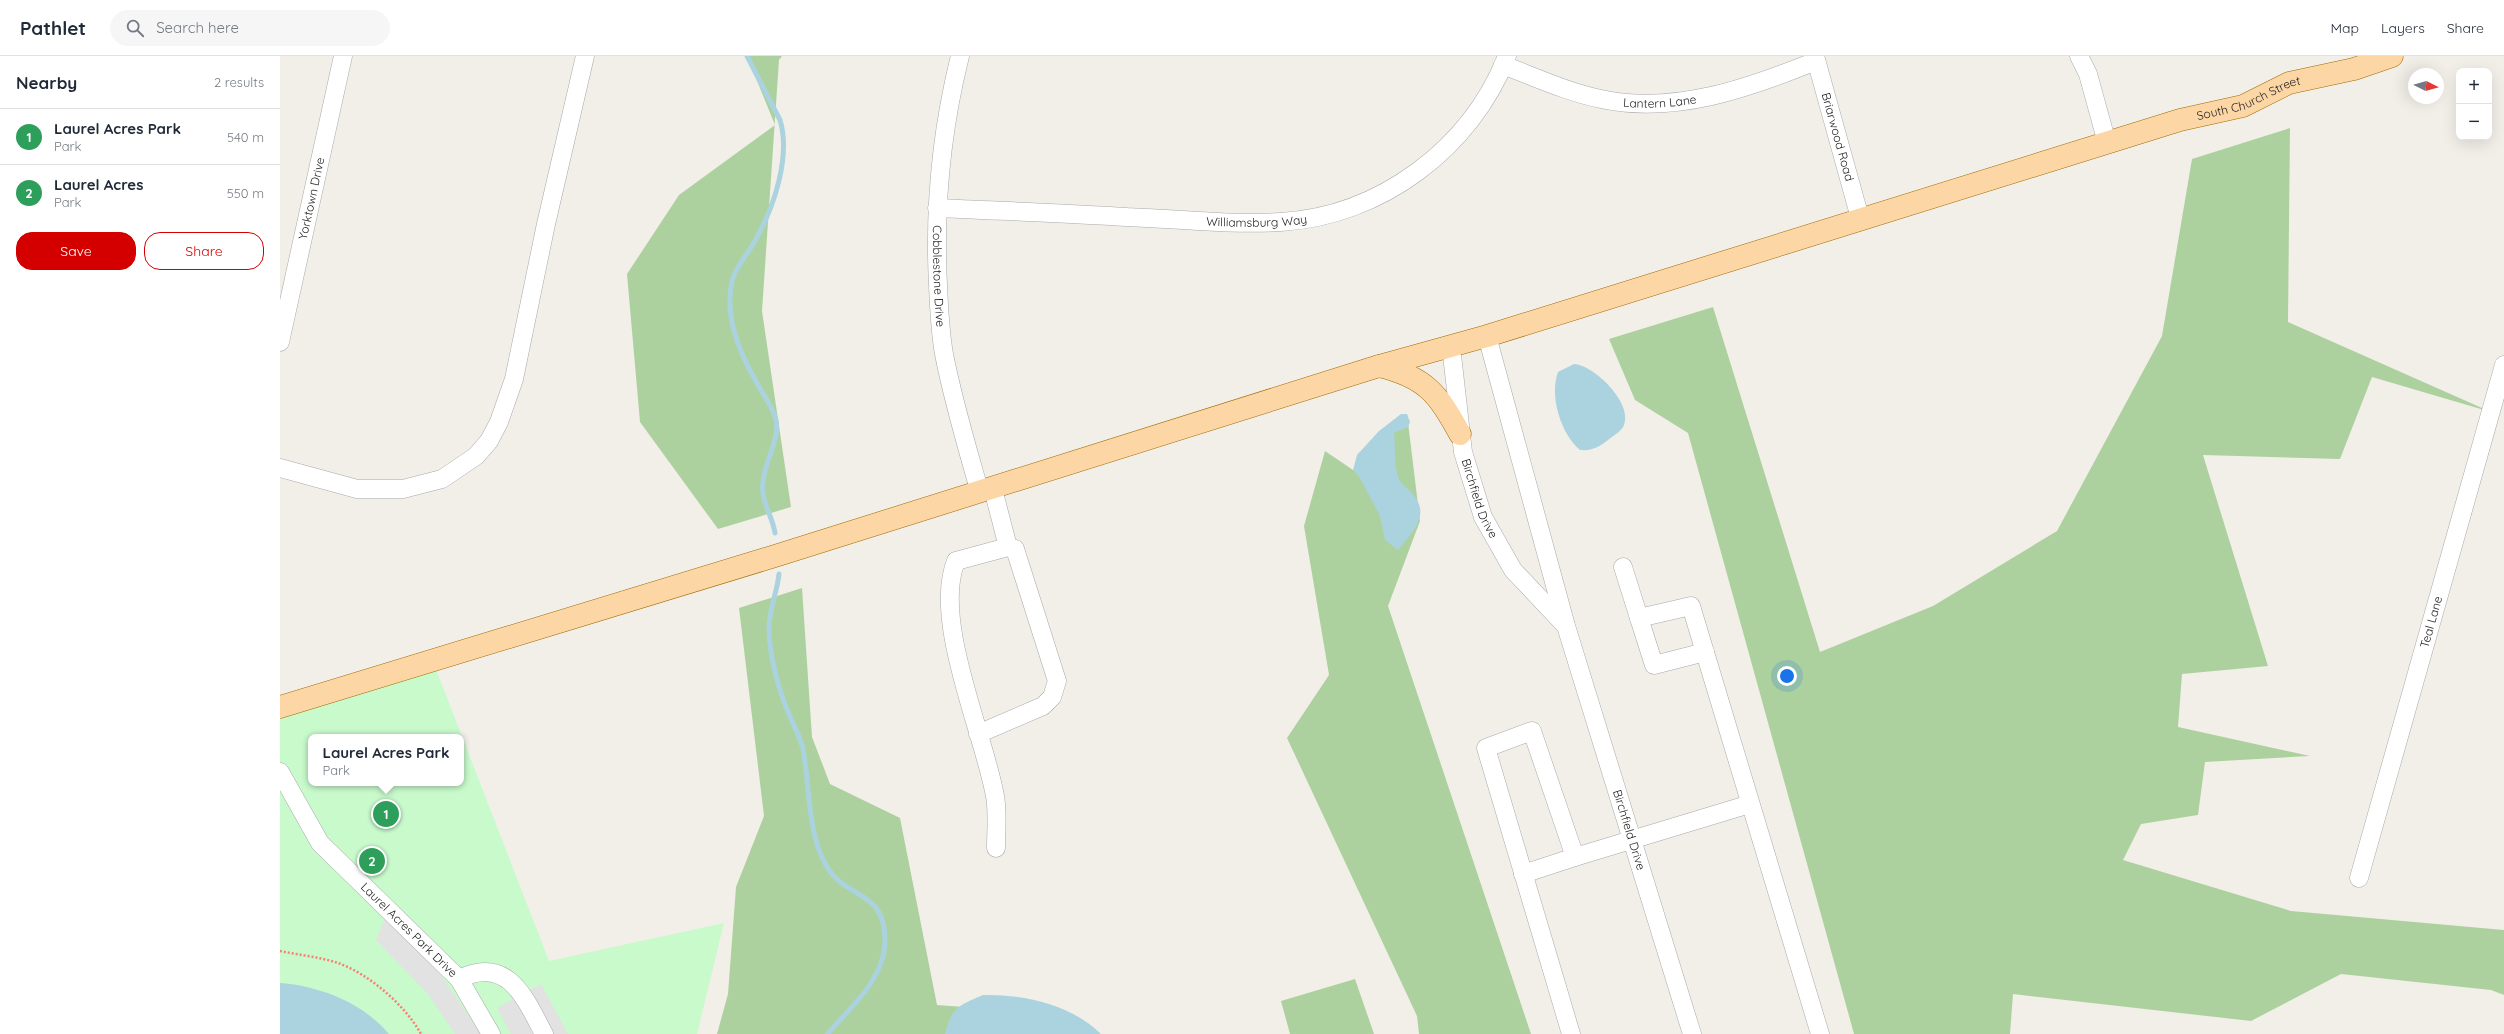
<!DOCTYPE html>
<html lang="en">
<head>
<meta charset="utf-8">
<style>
	:root { --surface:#fff; --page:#f6f6f7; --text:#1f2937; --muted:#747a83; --line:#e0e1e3; --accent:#d40000 }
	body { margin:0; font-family:Quicksand,sans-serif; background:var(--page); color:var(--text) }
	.controls { position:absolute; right:12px; top:12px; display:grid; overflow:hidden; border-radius:8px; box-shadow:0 4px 16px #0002 }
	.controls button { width:36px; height:36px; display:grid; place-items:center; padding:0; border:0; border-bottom:1px solid var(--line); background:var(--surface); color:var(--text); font:20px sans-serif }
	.compass { position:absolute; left:2128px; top:12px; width:36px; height:36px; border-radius:50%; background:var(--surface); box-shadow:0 4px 16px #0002; rotate:95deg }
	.you { position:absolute; left:1507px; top:620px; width:14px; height:14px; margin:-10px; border:3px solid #fff; border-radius:50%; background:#1a73e8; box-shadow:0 0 0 6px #1a73e833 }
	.badge { display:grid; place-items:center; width:26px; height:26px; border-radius:50%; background:var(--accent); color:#fff; font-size:13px; font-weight:700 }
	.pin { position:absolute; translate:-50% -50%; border:2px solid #fff; box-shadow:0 1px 4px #0006 }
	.popup { position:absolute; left:28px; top:678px; width:156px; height:52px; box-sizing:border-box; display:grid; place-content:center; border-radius:8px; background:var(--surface); filter:drop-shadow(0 1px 3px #0005); font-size:13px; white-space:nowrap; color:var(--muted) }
	.popup b { font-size:15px; color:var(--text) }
	.popup::after { content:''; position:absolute; left:50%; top:100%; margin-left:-8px; border:8px solid transparent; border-top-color:var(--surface) }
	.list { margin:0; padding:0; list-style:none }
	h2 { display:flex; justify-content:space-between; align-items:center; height:52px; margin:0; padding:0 16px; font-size:17px }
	h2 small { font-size:13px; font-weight:400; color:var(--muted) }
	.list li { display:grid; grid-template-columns:26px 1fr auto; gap:12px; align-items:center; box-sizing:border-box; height:56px; padding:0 16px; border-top:1px solid var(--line) }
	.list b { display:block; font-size:15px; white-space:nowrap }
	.list p { margin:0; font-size:13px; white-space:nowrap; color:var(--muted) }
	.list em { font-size:13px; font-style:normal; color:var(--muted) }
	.actions { display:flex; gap:8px; padding:12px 16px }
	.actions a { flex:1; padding:9px 0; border:1px solid var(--accent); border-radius:16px; text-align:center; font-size:14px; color:var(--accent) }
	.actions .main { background:var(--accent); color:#fff }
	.icon { flex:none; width:22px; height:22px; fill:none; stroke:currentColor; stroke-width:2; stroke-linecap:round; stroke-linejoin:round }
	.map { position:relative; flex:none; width:2224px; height:978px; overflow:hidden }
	header { display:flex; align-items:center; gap:24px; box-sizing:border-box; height:56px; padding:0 20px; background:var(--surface); border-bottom:1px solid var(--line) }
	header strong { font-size:19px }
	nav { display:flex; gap:22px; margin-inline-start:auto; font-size:14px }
	.search { width:280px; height:36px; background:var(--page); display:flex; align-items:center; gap:10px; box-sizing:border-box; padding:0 14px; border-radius:22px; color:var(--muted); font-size:15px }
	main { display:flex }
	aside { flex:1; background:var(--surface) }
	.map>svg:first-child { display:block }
	.forest { fill:#add19e }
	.park { fill:#c8facc; fill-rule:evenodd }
	.parking { fill:#e2e2e2 }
	.water { fill:#aad3df }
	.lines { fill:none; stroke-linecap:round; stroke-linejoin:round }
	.stream { stroke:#aad3df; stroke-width:5 }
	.minor-casing { stroke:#a9a9a9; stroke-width:19 }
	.major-casing { stroke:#a06b00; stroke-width:23 }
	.path { stroke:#fa8072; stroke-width:2.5; stroke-dasharray:2 2; stroke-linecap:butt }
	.minor { stroke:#fff; stroke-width:18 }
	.major { stroke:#fcd6a4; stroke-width:22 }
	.labels { text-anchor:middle; stroke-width:3; stroke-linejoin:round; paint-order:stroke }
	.street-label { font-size:12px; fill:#222; stroke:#fff }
</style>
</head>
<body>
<header>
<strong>Pathlet</strong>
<div class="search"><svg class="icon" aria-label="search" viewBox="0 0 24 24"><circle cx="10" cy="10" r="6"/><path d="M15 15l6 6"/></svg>Search here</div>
<nav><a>Map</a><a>Layers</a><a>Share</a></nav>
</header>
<main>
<aside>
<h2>Nearby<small>2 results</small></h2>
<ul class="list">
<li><span class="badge" style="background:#2e9e5b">1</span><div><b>Laurel Acres Park</b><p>Park</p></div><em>540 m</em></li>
<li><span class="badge" style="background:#2e9e5b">2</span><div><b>Laurel Acres</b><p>Park</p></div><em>550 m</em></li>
</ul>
<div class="actions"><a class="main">Save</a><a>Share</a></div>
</aside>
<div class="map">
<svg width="2224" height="978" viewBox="0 0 2224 978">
	<rect width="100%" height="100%" fill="#f2efe9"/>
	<g class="forest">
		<path d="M467,0H502L499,4L482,255L511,451L438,473L360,366L347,218L399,139L495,69Z"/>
		<path d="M2010,72L2008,266L2211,356L2092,321L2060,403L1923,399L1988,610L1902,618L1898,671L2030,700L1925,706L1918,759L1861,768L1843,804L2011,855L2224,874V939L2211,934L2061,918L1971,965L1733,938L1730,978H1574L1408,377L1355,344L1329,283L1433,251L1540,596L1653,550L1777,475L1882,280L1912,103Z"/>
		<path d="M1127,358L1140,465L1108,550L1251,978H1139L1137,960L1007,682L1049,619L1024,470L1045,395L1073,414Z"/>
		<path d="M522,532L532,681L550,728L620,762L657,949L765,957L814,978H437L448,938L456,831L484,760L459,552Z"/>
		<path d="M1075,923L1094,978H1010L1001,945Z"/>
	</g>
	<path class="park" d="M152,603L269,905L444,867L417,978H0V650ZM31,681H181V727H31Z"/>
	<g class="parking">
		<path d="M105,862L158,915L201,978H175L148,938L96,884Z"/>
		<path d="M261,928L288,978H231L217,952Z"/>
	</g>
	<g class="water">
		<path d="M1294,308C1314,309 1353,347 1344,369C1342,375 1333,380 1328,384C1319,391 1312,395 1300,394C1281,378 1269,340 1278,316Z"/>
		<path d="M1121,358H1127L1130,366L1128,371L1114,377C1116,393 1113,408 1119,423C1123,431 1131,434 1135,441C1150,461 1130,479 1118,494L1105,484L1100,460L1080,422L1073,414L1077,399L1099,375Z"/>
		<path d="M0,927C40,930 83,947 109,978H0Z"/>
		<path d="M703,939C744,938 792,949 821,978H665C672,951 678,950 703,939Z"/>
	</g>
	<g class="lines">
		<g class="stream">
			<path d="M467,0L500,64C511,100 494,151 476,183C469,197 456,209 452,225C444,262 460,298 478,329C484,340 493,351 496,364C500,382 485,406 483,425C480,445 492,458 495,477"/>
			<path d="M499,518C497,537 489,554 489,572C489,600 500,640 512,665C516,675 521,683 523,693C530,730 527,782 549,814C567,842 606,835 605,885C605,922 570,953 547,978"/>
		</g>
		<g class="minor-casing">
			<g id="minor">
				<path id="s1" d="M680,0C661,76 654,151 658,229C659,252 660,276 664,298C673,345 687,391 700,437"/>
				<path id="s2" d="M1535,0L1580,162"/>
				<path d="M1799,0L1808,18L1827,87"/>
				<path id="s3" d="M1223,9C1255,21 1287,36 1321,43C1394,59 1469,32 1536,5"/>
				<path id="s4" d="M657,152C720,155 784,157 847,161C898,163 950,169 1001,166C1101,160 1191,92 1227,0"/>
				<path id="s5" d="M1207,280L1286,570L1412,978"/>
				<path id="s6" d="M0,286L63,0"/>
				<path id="s7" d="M1171,290L1183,396L1203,461L1233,514L1284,568"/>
				<path d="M0,412L77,433H123L162,423L196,400L209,385L219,366L234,323L266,168L305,0"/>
				<path d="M713,433L728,491"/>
				<path d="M1343,511L1359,562L1411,550L1540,978"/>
				<path d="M1359,562L1374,609L1425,596"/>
				<path d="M698,678L763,650L772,641L777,625L735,493L728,491L676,505C652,564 704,678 715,740C718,756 716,775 716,792"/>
				<path id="s8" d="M0,716L40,787L179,923L211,978"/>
				<path d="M1243,818L1295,801"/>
				<path id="s9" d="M2079,822L2224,309"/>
				<path d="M179,923C228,899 245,942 264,978"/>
				<path d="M1291,978L1206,692L1252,675L1295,801L1470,748"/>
			</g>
		</g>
		<g class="major-casing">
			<g id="major">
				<path d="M1099,310C1146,321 1158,338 1180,378"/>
				<path id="s10" d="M0,651L495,500L1099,310L1207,280L1900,64L1963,50L2009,27L2074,13L2112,0"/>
			</g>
		</g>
		<path class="path" d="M0,895C19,899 40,901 58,907C89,918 125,949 141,978"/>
		<use href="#minor" class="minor"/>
		<use href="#major" class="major"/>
	</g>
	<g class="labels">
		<g class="street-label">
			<text dy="4" stroke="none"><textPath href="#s3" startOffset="163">Lantern Lane</textPath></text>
			<text dy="4" stroke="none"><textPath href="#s10" startOffset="2061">South Church Street</textPath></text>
			<text dy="4" stroke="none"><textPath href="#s2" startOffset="84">Briarwood Road</textPath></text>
			<text dy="4" stroke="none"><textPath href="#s6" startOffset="147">Yorktown Drive</textPath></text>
			<text dy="4" stroke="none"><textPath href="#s4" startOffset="320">Williamsburg Way</textPath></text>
			<text dy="4" stroke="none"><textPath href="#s1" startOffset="222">Cobblestone Drive</textPath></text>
			<text dy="4" stroke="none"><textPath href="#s7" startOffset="156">Birchfield Drive</textPath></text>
			<text dy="4" stroke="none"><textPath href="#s9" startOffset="266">Teal Lane</textPath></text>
			<text dy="4" stroke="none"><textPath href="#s5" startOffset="514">Birchfield Drive</textPath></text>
			<text dy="4" stroke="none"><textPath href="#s8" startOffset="206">Laurel Acres Park Drive</textPath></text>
		</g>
	</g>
</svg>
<div class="controls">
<button>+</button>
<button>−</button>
</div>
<svg class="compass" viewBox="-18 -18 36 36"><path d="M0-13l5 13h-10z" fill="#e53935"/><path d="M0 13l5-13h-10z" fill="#747a83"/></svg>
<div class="you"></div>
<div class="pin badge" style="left:106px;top:758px;background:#2e9e5b">1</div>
<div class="popup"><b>Laurel Acres Park</b>Park</div>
<div class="pin badge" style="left:92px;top:805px;background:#2e9e5b">2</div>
</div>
</main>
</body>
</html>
